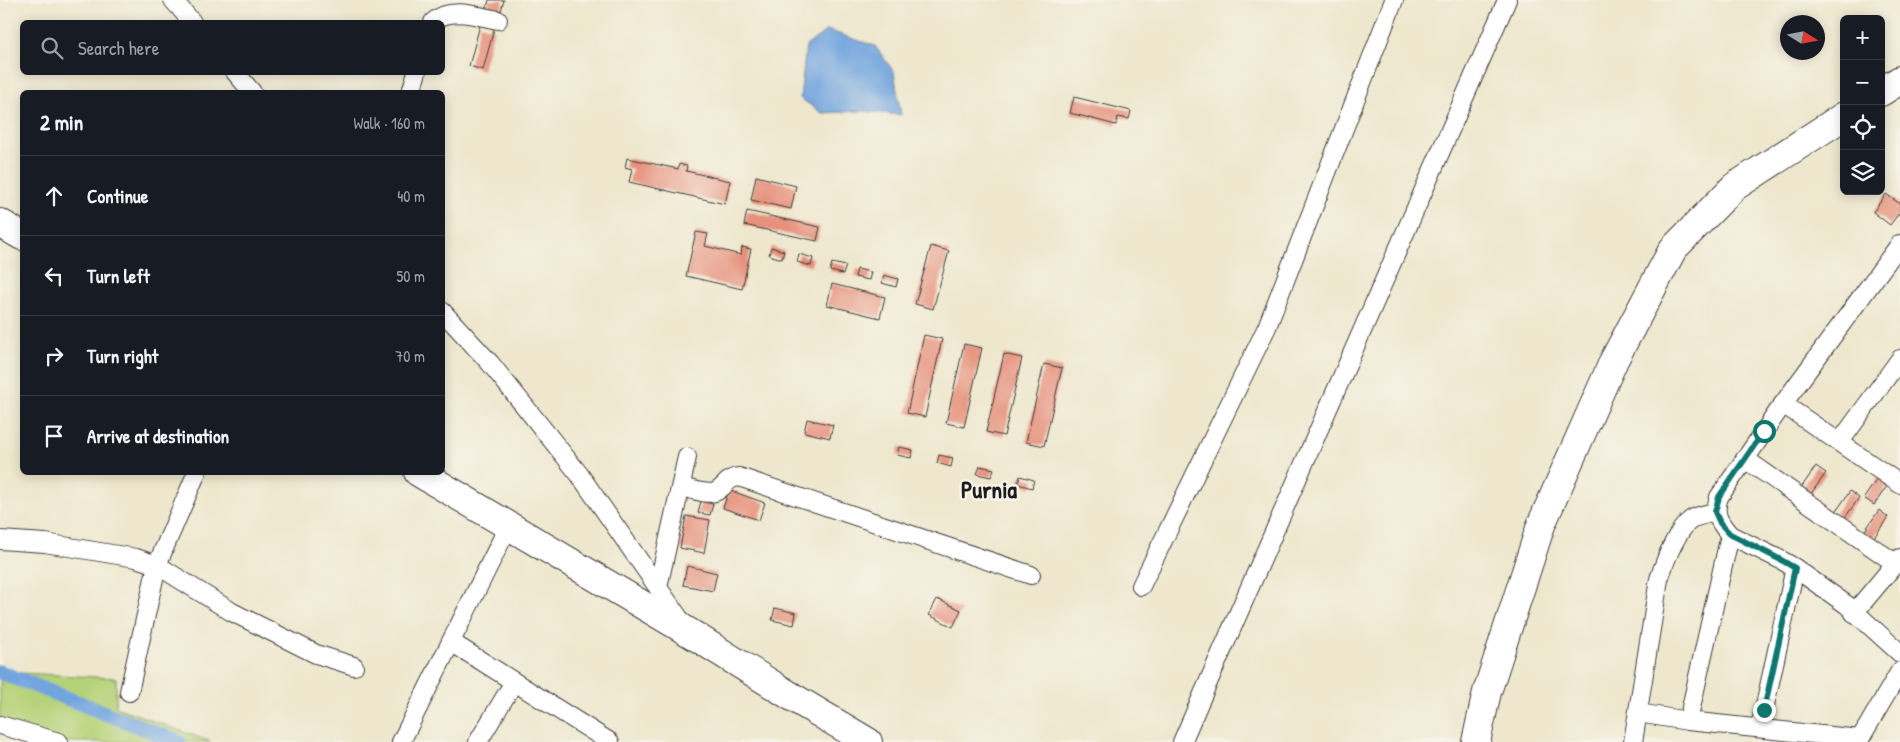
<!DOCTYPE html>
<html lang="en">
<head>
<meta charset="utf-8">
<style>
	:root { --surface:#171b24; --page:#20242c; --text:#f1f3f6; --muted:#9ea1a6; --line:#363941 }
	body { margin:0; font-family:"Patrick Hand",sans-serif; background:var(--page); color:var(--text) }
	.controls { position:absolute; right:15px; top:15px; display:grid; overflow:hidden; border-radius:8px; box-shadow:0 2px 12px #0003 }
	.controls button { width:45px; height:45px; display:grid; place-items:center; padding:0; border:0; border-bottom:1px solid var(--line); background:var(--surface); color:var(--text); font:25px sans-serif }
	.compass { position:absolute; left:1780px; top:15px; width:45px; height:45px; border-radius:50%; background:var(--surface); box-shadow:0 2px 12px #0003; rotate:101deg }
	.stop { position:absolute; width:15px; height:15px; margin:-11px; border:4px solid #0f766e; border-radius:50%; background:#fff }
	.stop.end { background:#0f766e; border-color:#fff; box-shadow:0 1px 5px #0008 }
	.list { margin:0; padding:0; list-style:none }
	h2 { display:flex; justify-content:space-between; align-items:center; height:65px; margin:0; padding:0 20px; font-size:21px }
	h2 small { font-size:16px; font-weight:400; color:var(--muted) }
	.list li { display:grid; grid-template-columns:32px 1fr auto; gap:15px; align-items:center; box-sizing:border-box; height:80px; padding:0 20px; border-top:1px solid var(--line) }
	.list b { display:block; font-size:19px; white-space:nowrap }
	.list em { font-size:16px; font-style:normal; color:var(--muted) }
	.icon { flex:none; width:28px; height:28px; fill:none; stroke:currentColor; stroke-width:2; stroke-linecap:round; stroke-linejoin:round }
	.map { position:relative; flex:none; width:1900px; height:742px; overflow:hidden }
	.search { position:absolute; background:var(--surface); box-shadow:0 2px 12px #0003; left:20px; top:20px; width:425px; height:55px; display:flex; align-items:center; gap:12px; box-sizing:border-box; padding:0 18px; border-radius:8px; color:var(--muted); font-size:19px }
	.panel { position:absolute; background:var(--surface); box-shadow:0 2px 12px #0003; left:20px; top:90px; width:425px; height:385px; border-radius:8px }
	.map>svg:first-child { display:block }
	.green { fill:#b6d278; stroke:#69774a }
	.water { fill:#72a5de; stroke:#47607d }
	.lines { fill:none; stroke-linecap:round; stroke-linejoin:round }
	.canal { stroke:#72a5de; stroke-width:15 }
	.building { fill:#e6917c }
	.minor-casing { stroke:#3c3a37; stroke-width:20 }
	.trunk-casing { stroke:#3c3a37; stroke-width:30 }
	.minor { stroke:#fff; stroke-width:18 }
	.trunk { stroke:#fff; stroke-width:28 }
	.route { stroke:#0f766e; stroke-width:6 }
	.labels { text-anchor:middle; stroke-width:5; stroke-linejoin:round; paint-order:stroke }
	.town-label { font-size:24px; font-weight:bold; fill:#1c1c1c; stroke:#f7f3e8 }
</style>
</head>
<body>
<div class="map">
<svg width="1900" height="742" viewBox="0 0 1900 742">
	<rect width="100%" height="100%" fill="#f7f3e8"/>
	<filter id="ink" filterUnits="userSpaceOnUse"><feTurbulence type="fractalNoise" baseFrequency=".02" numOctaves="2"/><feDisplacementMap in="SourceGraphic" scale="10" xChannelSelector="R" yChannelSelector="G"/><feConvolveMatrix kernelMatrix="1 2 1 2 8 2 1 2 1" color-interpolation-filters="sRGB"/></filter>
	<filter id="wash" filterUnits="userSpaceOnUse"><feTurbulence type="fractalNoise" baseFrequency=".0096" numOctaves="4" result="noise"/><feDisplacementMap in="SourceGraphic" scale="20" xChannelSelector="R" yChannelSelector="G"/><feGaussianBlur stdDeviation="1.12" result="paint"/><feColorMatrix in="noise" values="0 0 0 0 0 0 0 0 0 0 0 0 0 0 0 0 0 1.4 0 .05"/><feComposite in="paint" operator="in"/></filter>
	<g filter="url(#wash)">
		<rect width="100%" height="100%" fill="#eee7cd"/>
		<path class="green" d="M0,672L116,678V707L211,742H37L0,732Z"/>
		<path class="water" d="M827,30L875,46L894,72L901,115L862,111L822,113L800,98L806,46Z"/>
		<g class="lines">
			<path class="canal" d="M0,672L179,742"/>
		</g>
		<g id="blocks">
			<g class="building">
				<path d="M489,0H504L499,18L485,14Z"/>
				<path d="M480,25L494,29L483,70L469,66Z"/>
				<path d="M1074,97L1131,111L1129,119L1118,117L1116,125L1070,113Z"/>
				<path d="M627,158L678,169L679,164L687,166L686,171L730,181L725,204L629,182L632,169L625,167Z"/>
				<path d="M756,176L796,186L791,209L751,200Z"/>
				<path d="M1886,194L1900,204V212L1890,225L1873,212Z"/>
				<path d="M747,211L820,227L817,241L744,225Z"/>
				<path d="M696,232L708,234L705,246L741,255L742,247L751,249L742,289L686,276Z"/>
				<path d="M931,246L949,251L933,309L915,304Z"/>
				<path d="M771,247L784,251L782,259L769,255Z"/>
				<path d="M799,254L813,258L811,266L797,262Z"/>
				<path d="M832,263L846,266L843,274L830,271Z"/>
				<path d="M857,269L871,272L869,280L855,277Z"/>
				<path d="M884,275L898,279L896,287L882,283Z"/>
				<path d="M832,284L885,297L880,318L827,305Z"/>
				<path d="M924,335L942,339L925,417L907,413Z"/>
				<path d="M964,344L982,348L964,427L946,423Z"/>
				<path d="M1004,354L1022,358L1004,436L986,432Z"/>
				<path d="M1044,364L1062,368L1044,446L1026,442Z"/>
				<path d="M807,419L833,425L830,438L804,432Z"/>
				<path d="M899,447L913,450L911,458L897,455Z"/>
				<path d="M939,455L953,458L951,467L937,463Z"/>
				<path d="M980,466L994,469L991,477L977,474Z"/>
				<path d="M1816,466L1826,473L1810,495L1801,488Z"/>
				<path d="M1020,476L1034,480L1032,488L1018,484Z"/>
				<path d="M1879,476L1889,483L1874,505L1864,498Z"/>
				<path d="M729,490L765,503L759,520L723,508Z"/>
				<path d="M1850,491L1859,498L1844,519L1835,513Z"/>
				<path d="M701,501L713,504L710,515L698,513Z"/>
				<path d="M1879,510L1888,517L1873,539L1864,532Z"/>
				<path d="M686,516L710,520L704,553L680,548Z"/>
				<path d="M687,566L717,573L713,591L683,585Z"/>
				<path d="M937,599L961,610L953,627L929,615Z"/>
				<path d="M775,608L796,613L794,625L772,620Z"/>
			</g>
		</g>
	</g>
	<g filter="url(#ink)">
		<use href="#blocks" fill-opacity="0" stroke="#3c3a37" stroke-width="1"/>
		<g class="lines">
			<g class="minor-casing">
				<g id="minor">
					<path d="M173,0L192,22"/>
					<path d="M433,22C450,6 477,16 498,20"/>
					<path d="M235,72L252,92"/>
					<path d="M411,92L417,72"/>
					<path d="M1900,244L1783,404L1900,484"/>
					<path d="M442,311L490,363L579,474L684,625"/>
					<path d="M1840,442L1900,359"/>
					<path d="M1745,459L1895,563"/>
					<path d="M681,487C691,489 706,495 715,492C725,488 726,478 739,477L1031,575"/>
					<path d="M1730,535C1719,522 1713,514 1719,497L1783,404"/>
					<path d="M0,540L45,543L136,558L157,565L232,612L316,654L354,666"/>
					<path d="M1141,586L1267,327L1394,0"/>
					<path d="M658,587L687,457"/>
					<path d="M1854,613L1900,558"/>
					<path d="M451,642L610,742"/>
					<path d="M1900,653L1847,605L1795,568L1783,561L1730,535L1688,721L1860,739L1900,671"/>
					<path d="M129,692L157,565L197,472"/>
					<path d="M1638,713L1688,721"/>
					<path d="M0,725L59,742"/>
					<path d="M1760,728L1795,568"/>
					<path d="M401,742L508,527"/>
					<path d="M478,742L514,682"/>
					<path d="M1182,742L1507,0"/>
					<path d="M1633,742L1659,579C1665,561 1676,530 1692,519C1699,515 1708,514 1715,512"/>
				</g>
			</g>
			<g class="trunk-casing">
				<g id="trunk">
					<path d="M1881,92L1900,80"/>
					<path d="M0,223L22,236"/>
					<path d="M418,472L690,633L789,695L868,742"/>
					<path d="M1476,742L1487,692L1541,525L1614,360L1673,249L1734,187L1844,116"/>
				</g>
			</g>
			<use href="#minor" class="minor"/>
			<use href="#trunk" class="trunk"/>
		</g>
	</g>
	<g class="lines" filter="url(#ink)">
		<path class="route" d="M1764,431L1719,497L1715,512L1720,523L1730,534L1783,561L1795,568L1764,710"/>
	</g>
	<g class="labels">
		<g class="town-label">
			<text x="989" y="498">Purnia</text>
		</g>
	</g>
</svg>
<div class="controls">
<button>+</button>
<button>−</button>
<button><svg class="icon" aria-label="locate" viewBox="0 0 24 24"><circle cx="12" cy="12" r="6"/><path d="M12 2v4M12 18v4M2 12h4M18 12h4"/></svg></button>
<button><svg class="icon" aria-label="layers" viewBox="0 0 24 24"><path d="M12 4l9 5-9 5-9-5zM3 14l9 5 9-5"/></svg></button>
</div>
<svg class="compass" viewBox="-18 -18 36 36"><path d="M0-13l5 13h-10z" fill="#e53935"/><path d="M0 13l5-13h-10z" fill="#9ea1a6"/></svg>
<div class="stop" style="left:1764px;top:431px"></div>
<div class="stop end" style="left:1764px;top:710px"></div>
<div class="search"><svg class="icon" aria-label="search" viewBox="0 0 24 24"><circle cx="10" cy="10" r="6"/><path d="M15 15l6 6"/></svg>Search here</div>
<section class="panel">
<h2>2 min<small>Walk · 160 m</small></h2>
<ul class="list">
<li><svg class="icon" aria-label="ahead" viewBox="0 0 24 24"><path d="M12 20V5M6 11l6-6 6 6"/></svg><div><b>Continue</b></div><em>40 m</em></li>
<li><svg class="icon" aria-label="left" viewBox="0 0 24 24"><path d="M17 20v-9H6M10 6l-5 5 5 5"/></svg><div><b>Turn left</b></div><em>50 m</em></li>
<li><svg class="icon" aria-label="right" viewBox="0 0 24 24"><path d="M7 20v-9h11M14 6l5 5-5 5"/></svg><div><b>Turn right</b></div><em>70 m</em></li>
<li><svg class="icon" aria-label="arrive" viewBox="0 0 24 24"><path d="M6 21V4h12l-3 4 3 4H6"/></svg><div><b>Arrive at destination</b></div></li>
</ul>
</section>
</div>
</body>
</html>
